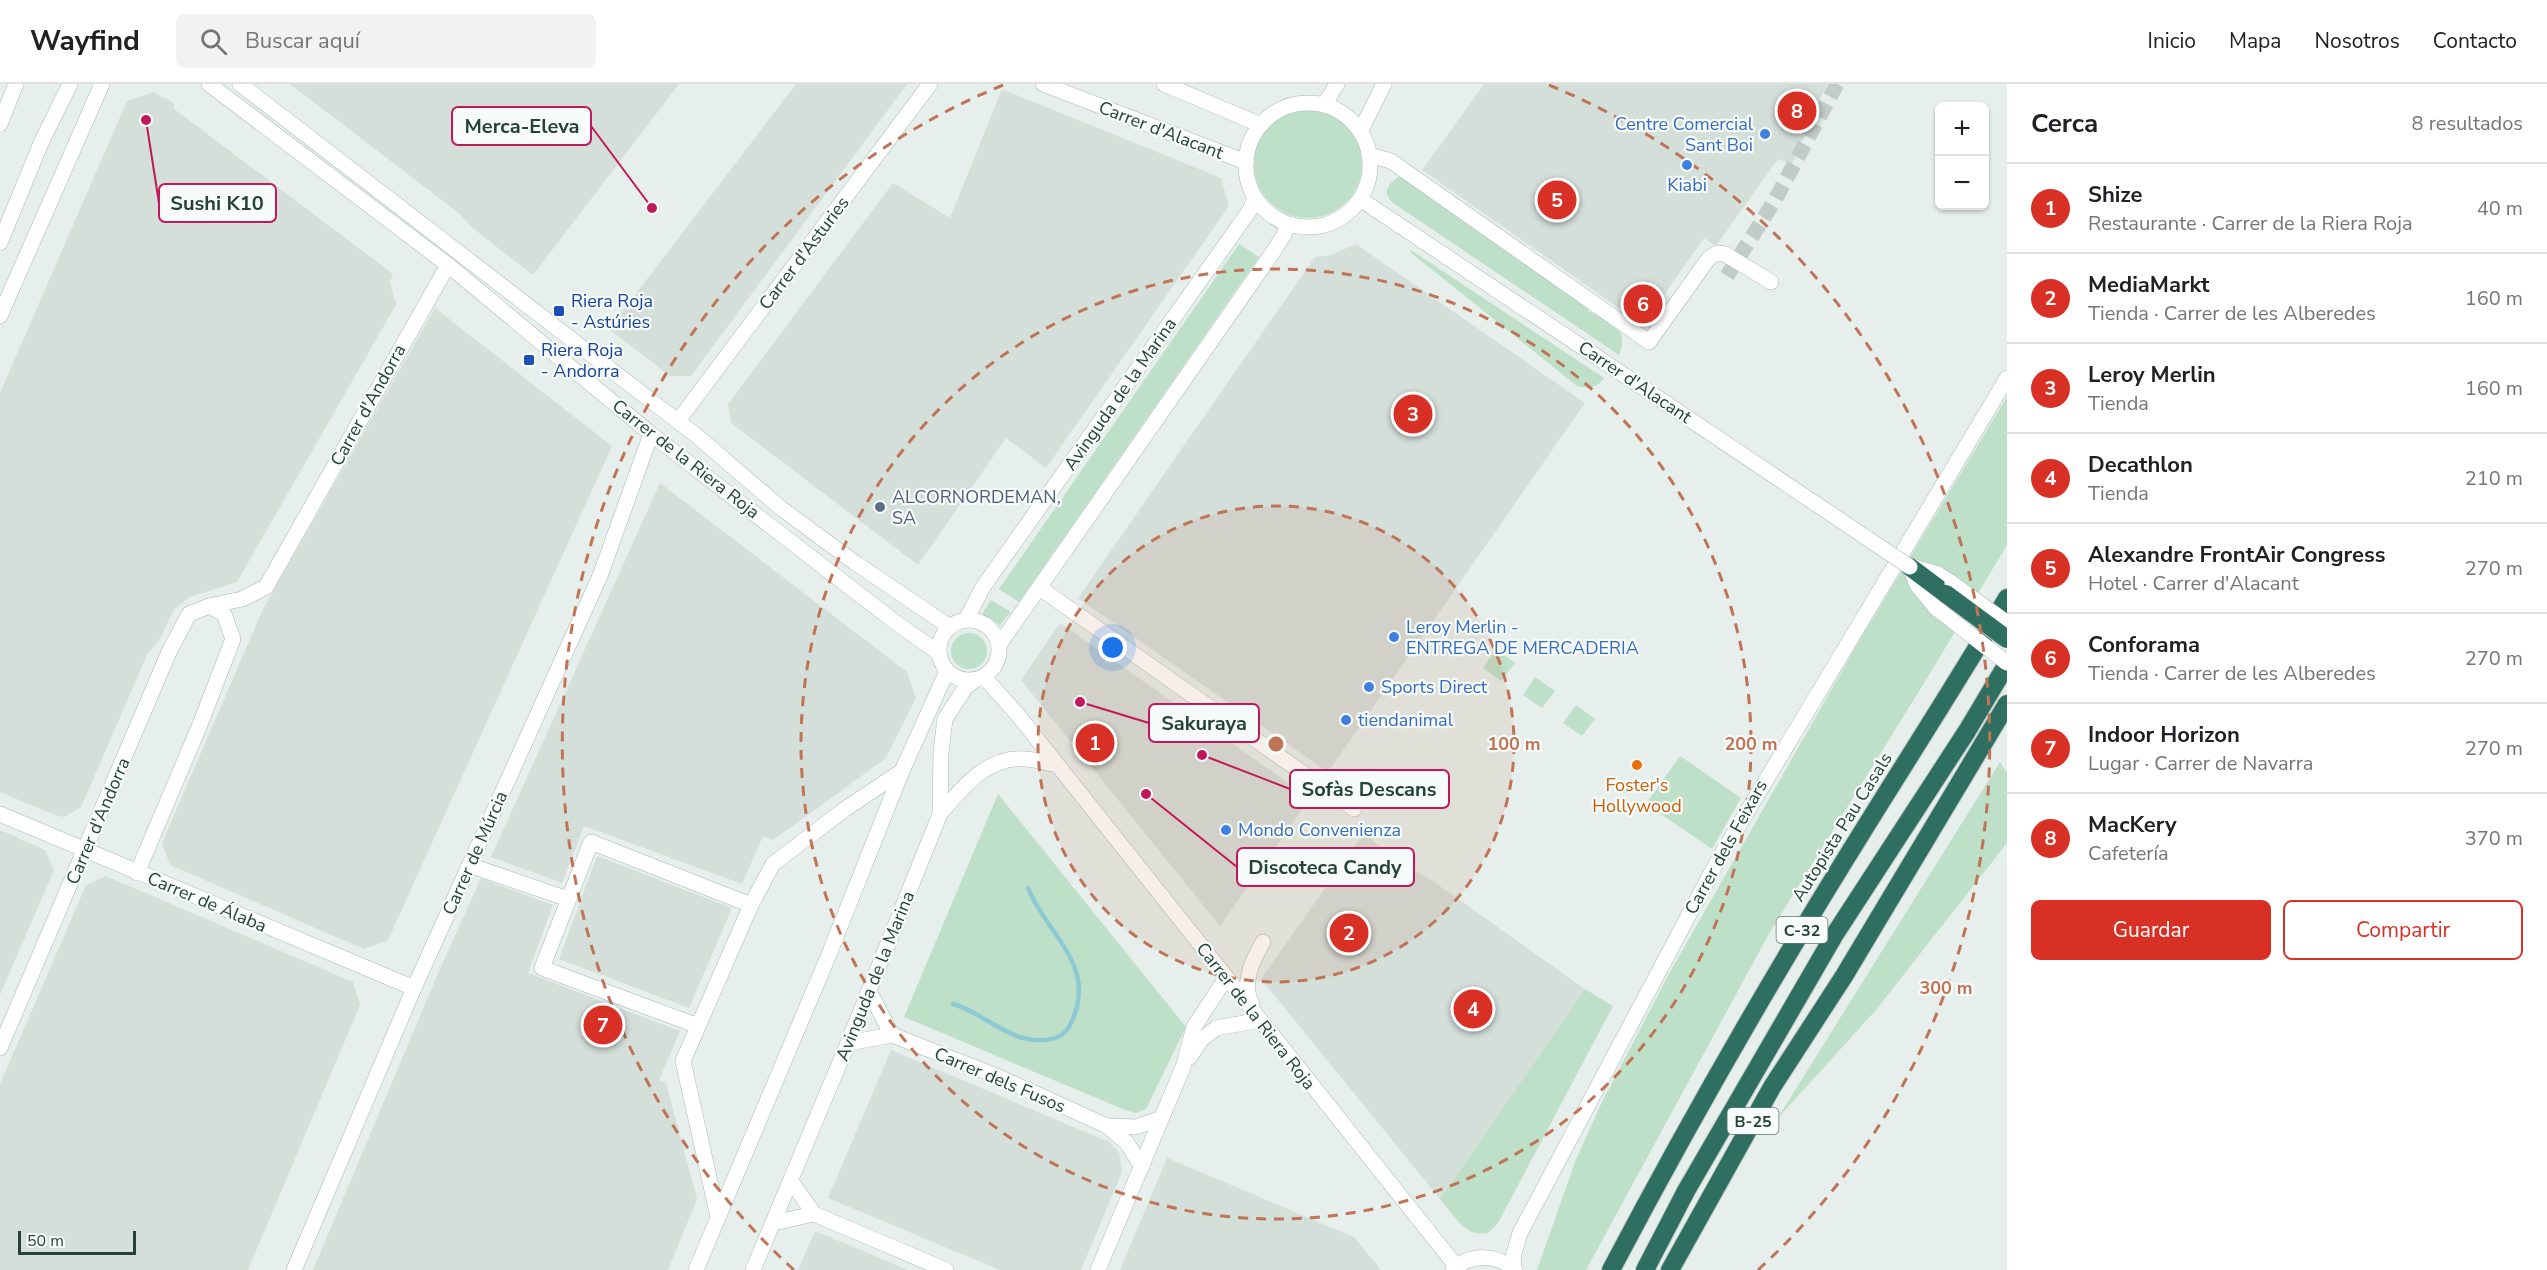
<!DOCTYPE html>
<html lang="es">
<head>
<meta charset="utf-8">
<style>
	:root { --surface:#fff; --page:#f2f2f2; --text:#202124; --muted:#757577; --line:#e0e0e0; --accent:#d93025 }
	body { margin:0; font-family:"Nunito Sans",sans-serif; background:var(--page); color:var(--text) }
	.controls { position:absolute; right:18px; top:18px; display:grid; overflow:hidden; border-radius:9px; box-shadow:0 2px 4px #0004 }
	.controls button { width:54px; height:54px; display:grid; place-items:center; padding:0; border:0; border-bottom:2px solid var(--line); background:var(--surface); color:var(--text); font:30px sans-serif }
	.scale { position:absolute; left:18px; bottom:15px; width:118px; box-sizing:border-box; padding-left:6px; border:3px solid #24423a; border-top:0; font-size:16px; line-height:21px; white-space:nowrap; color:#24423a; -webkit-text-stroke:4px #f7fbf9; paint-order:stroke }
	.you { position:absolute; left:1113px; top:564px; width:21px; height:21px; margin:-15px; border:4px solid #fff; border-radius:50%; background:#1a73e8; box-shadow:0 0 0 9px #1a73e833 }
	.badge { display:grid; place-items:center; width:39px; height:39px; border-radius:50%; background:var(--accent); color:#fff; font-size:20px; font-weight:700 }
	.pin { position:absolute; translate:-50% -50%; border:3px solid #fff; box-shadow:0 2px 6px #0006 }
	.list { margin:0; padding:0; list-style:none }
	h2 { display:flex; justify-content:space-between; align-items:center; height:78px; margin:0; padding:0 24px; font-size:26px }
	h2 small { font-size:20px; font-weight:400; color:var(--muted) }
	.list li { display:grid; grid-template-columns:39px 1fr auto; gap:18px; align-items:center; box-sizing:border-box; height:90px; padding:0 24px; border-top:2px solid var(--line) }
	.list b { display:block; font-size:22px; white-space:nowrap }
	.list p { margin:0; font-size:20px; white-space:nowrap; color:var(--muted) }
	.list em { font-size:20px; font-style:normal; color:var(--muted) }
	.actions { display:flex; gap:12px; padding:18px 24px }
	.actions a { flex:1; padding:14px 0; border:2px solid var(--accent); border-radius:9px; text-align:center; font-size:21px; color:var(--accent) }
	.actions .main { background:var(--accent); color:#fff }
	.icon { flex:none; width:33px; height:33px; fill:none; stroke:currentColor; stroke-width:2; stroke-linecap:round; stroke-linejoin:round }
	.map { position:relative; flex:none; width:2007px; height:1186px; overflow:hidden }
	header { display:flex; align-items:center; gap:36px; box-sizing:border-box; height:84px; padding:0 30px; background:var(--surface); border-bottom:2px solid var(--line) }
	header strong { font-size:28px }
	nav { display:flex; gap:33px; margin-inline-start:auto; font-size:21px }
	.search { width:420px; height:54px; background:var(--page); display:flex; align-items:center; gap:15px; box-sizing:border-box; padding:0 21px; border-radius:9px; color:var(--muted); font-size:22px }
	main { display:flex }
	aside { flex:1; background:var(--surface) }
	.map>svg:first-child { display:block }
	.built { fill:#d4dfda }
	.green { fill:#bfe0c8 }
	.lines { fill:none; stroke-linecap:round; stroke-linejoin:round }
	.stream { stroke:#8ec9d4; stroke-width:4.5 }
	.minor-tunnel { stroke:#bfccc8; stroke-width:15; stroke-dasharray:15 8; stroke-linecap:butt }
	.minor-casing { stroke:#a8b8b2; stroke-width:16 }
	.highway-casing { stroke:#c2cac8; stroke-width:20 }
	.minor { stroke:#fff; stroke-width:15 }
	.highway { stroke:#2f6f62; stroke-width:18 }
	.minor-bridge-casing { stroke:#a8b8b2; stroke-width:16; stroke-linecap:butt }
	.highway-bridge-casing { stroke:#c2cac8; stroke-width:20; stroke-linecap:butt }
	.minor-bridge { stroke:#fff; stroke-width:15 }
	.highway-bridge { stroke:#2f6f62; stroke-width:18 }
	.ring { fill:none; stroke:#c07456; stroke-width:3; stroke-dasharray:10 8 }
	.shop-dot { fill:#3f7fe0; stroke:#f7fbf9; stroke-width:2 }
	.transit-dot { fill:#1a4fb4; stroke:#f7fbf9; stroke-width:2 }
	.service-dot { fill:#5c6f8a; stroke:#f7fbf9; stroke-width:2 }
	.food-dot { fill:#e8710a; stroke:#f7fbf9; stroke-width:2 }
	.labels { text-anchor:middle; stroke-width:4.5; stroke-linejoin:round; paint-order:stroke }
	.shield { fill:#f7fbf9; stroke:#637a73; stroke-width:1.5 }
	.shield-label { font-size:16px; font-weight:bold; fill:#24423a }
	.shop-label { font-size:18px; fill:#366cbe; stroke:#f7fbf9; text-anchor:start }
	.street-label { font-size:18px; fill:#24423a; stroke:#f7fbf9 }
	.transit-label { font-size:18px; fill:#164399; stroke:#f7fbf9; text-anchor:start }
	.service-label { font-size:18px; fill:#4e5e75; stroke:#f7fbf9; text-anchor:start }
	.food-label { font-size:18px; fill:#c56008; stroke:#f7fbf9 }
	.centre { fill:#c07456; stroke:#f7fbf9; stroke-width:3 }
	.ring-label { font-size:18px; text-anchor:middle; font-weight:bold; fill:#c07456; stroke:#f7fbf9; stroke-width:4.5; stroke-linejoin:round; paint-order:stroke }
	.leader { fill:none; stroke:#c2185b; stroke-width:2 }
	.callout-dot { fill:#c2185b; stroke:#f7fbf9; stroke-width:2 }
	.callout { fill:#f7fbf9; stroke:#c2185b; stroke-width:2 }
	.callout-label { font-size:20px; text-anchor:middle; font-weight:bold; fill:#24423a }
</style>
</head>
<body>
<header>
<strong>Wayfind</strong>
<div class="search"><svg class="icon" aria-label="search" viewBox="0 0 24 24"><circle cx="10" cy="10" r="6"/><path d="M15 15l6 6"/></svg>Buscar aquí</div>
<nav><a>Inicio</a><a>Mapa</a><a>Nosotros</a><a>Contacto</a></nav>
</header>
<main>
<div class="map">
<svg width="2007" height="1186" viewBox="0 0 2007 1186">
	<rect width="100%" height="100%" fill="#e6efeb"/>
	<g class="built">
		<path d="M290,0H679L533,191L470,142L460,130Z"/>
		<path d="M796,0H907L691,292H670L609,245Z"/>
		<path d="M1484,0H1827L1792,80L1778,75L1716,162L1704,154L1643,241L1422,86Z"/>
		<path d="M1002,5L1221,94L1229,122L1046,384L1006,354L918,481L731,339L728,320L893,99L950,134Z"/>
		<path d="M154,8L164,15L165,13L175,21L173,24L393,190L390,198L394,214L397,219L237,498L190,513L174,525L160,555L148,569L81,723L64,733L55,731L0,708V309L127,17Z"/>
		<path d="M1356,160L1585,319L1328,688L1078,514L1315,173L1331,171Z"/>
		<path d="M435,224L612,362L388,856L364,865L170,781L162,759L263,525Z"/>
		<path d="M660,399L907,588L916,614L885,675L773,756L763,752L742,800L584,742L562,799L491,773Z"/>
		<path d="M1060,539L1310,714L1220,842L1021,596Z"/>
		<path d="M0,746L45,766L54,786L0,911Z"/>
		<path d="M1364,749L1391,771L1437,800L1585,905L1440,1115L1261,895Z"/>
		<path d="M597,772L732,824L689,924L559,875Z"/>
		<path d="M106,792L353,898L360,921L248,1186H0V1000L86,801Z"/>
		<path d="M481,794L553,821L528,889L680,947L659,996L666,999L697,1115L668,1186H313L436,894Z"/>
		<path d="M891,966L1109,1058L1119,1068L1122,1088L1081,1186H1000L828,1114Z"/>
		<path d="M1167,1074L1354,1153L1381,1186H1120Z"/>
		<path d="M815,1147L868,1169L908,1186H798Z"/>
	</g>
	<g class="green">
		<circle cx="1308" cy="80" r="54"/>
		<path d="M1398,93L1403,94L1588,221V227C1608,237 1631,243 1619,271L1393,119C1382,109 1387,101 1398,93Z"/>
		<path d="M1239,160L1259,173L1019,518L999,505Z"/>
		<path d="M1411,166L1604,294C1597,304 1588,305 1577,302L1410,168Z"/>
		<path d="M2007,313V461L1929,591L1770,848L1586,1186H1537L1575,1078L1602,1018L1670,888L1858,559Z"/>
		<path d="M991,516L1011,528L1000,541L982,530Z"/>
		<circle cx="969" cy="567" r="18"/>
		<path d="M1496,565L1515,579L1501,597L1483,584Z"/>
		<path d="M1535,593L1555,607L1542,624L1523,611Z"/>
		<path d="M1576,621L1595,635L1582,652L1563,639Z"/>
		<path d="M1680,672L1741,714L1712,765L1646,720Z"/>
		<path d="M2000,678L2007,689V759L1876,926L1777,1035Z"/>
		<path d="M998,710L1186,943L1146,1025L1136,1029L1125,1026L904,933Z"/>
		<path d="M1585,905L1613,922L1498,1139L1488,1149C1465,1154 1453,1130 1440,1115Z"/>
	</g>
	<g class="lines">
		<path class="stream" d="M953,920C978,927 998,947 1023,954C1037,958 1061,958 1069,943C1101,883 1048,853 1028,804"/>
		<path class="minor-tunnel" d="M1727,192L1775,116L1837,0"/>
		<g class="minor-casing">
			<g id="minor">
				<path d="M209,0L448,181L651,350L899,541L939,569"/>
				<path d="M240,0L697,352L782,425L854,478L950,543"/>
				<path d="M1043,0L1246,78"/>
				<path d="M1164,0L1261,41"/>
				<circle cx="1308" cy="81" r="62"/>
				<path d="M1324,21L1337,0"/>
				<path d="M0,40L16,0"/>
				<path d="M1360,48L1384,0"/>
				<path d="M1369,71L1391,77L1405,87L1649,258L1709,174L1717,169L1725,170L1771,198"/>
				<path d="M1360,115L1603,277"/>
				<path d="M0,159L41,59L70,0"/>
				<path d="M0,232L102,0"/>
				<path d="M678,337L930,0"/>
				<path d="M1910,483L1917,501L1936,524"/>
				<path d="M1914,483L1938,490L1952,499"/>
				<path d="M1040,504L1354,725"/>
				<path d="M209,522L242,515L266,503L448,181"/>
				<path d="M966,536L983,503L1250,126L1255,114"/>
				<circle cx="969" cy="566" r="30"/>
				<path d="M999,561L1269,174L1284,151L1287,140"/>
				<path d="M984,593L1017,630L1456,1182"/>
				<path d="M0,730L414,904"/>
				<path d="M940,730C961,705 987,672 1024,675C1035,675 1046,679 1057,681"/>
				<path d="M469,781L568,815"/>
				<path d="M869,907L892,951"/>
				<path d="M1252,920C1241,900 1252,877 1263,858"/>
				<path d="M698,942L542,884L591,758L751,821"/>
				<path d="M848,959L892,951L999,993L1107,1042L1127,1059L1142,1083"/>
				<path d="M0,964L169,568L189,530L209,522L224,530L233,555L199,643L137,789"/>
				<path d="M1190,973L1201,956L1216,944L1260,936"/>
				<path d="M1107,1042L1136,1043L1162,1034"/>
				<path d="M791,1097L814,1130L946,1186"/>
				<path d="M718,1133L683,977L751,821L773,780L845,725L902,687"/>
				<path d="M773,1139L814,1130"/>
				<path d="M1514,1185L1513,1173L1520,1149L1717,778L2007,294"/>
				<path d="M294,1186L414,904L600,492L651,350"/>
				<path d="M696,1186L830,868L902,687L947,587"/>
				<path d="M753,1186L848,959L940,730L941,668L945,635L965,604L975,596"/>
				<path d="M1098,1186L1183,983L1194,943L1226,894"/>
				<path d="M1453,1186C1471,1169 1497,1170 1515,1186"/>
			</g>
		</g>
		<g class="highway-casing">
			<g id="highway">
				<path d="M1910,483L1946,510"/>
				<path d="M1611,1186C1671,1072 1734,960 1800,850C1867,737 1940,627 2007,514"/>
				<path d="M1645,1186L1686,1107L1835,850L1967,647L2007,580"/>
				<path d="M1670,1186L1772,1003L1844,892L2007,620"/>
			</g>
		</g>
		<use href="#minor" class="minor"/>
		<use href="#highway" class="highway"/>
		<g class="minor-bridge-casing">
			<g id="minor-bridge">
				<path d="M1603,277L1910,483"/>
				<path d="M1952,499L2007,539"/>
				<path d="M1936,524L2007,579"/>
			</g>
		</g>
		<g class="highway-bridge-casing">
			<path id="highway-bridge" d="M1946,510L2007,555"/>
		</g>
		<use href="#minor-bridge" class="minor-bridge"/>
		<use href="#highway-bridge" class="highway-bridge"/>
	</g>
	<circle cx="1276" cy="660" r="238" fill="#c07456" fill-opacity=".12"/>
	<g class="ring">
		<circle cx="1276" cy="660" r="238"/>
		<circle cx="1276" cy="660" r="475"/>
		<path d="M794 1186A713 713 0 0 1 1003 1M1549 1A713 713 0 0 1 1758 1186"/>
	</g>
	<g class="shop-dot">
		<circle cx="1765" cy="50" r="6"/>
		<circle cx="1687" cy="81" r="6"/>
		<circle cx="1394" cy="553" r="6"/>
		<circle cx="1369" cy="603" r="6"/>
		<circle cx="1346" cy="636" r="6"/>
		<circle cx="1226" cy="746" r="6"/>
	</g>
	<g class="transit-dot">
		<rect x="553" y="221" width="12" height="12" rx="3"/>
		<rect x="523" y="270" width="12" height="12" rx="3"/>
	</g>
	<circle class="service-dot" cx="880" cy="423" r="6"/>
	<circle class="food-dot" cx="1637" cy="681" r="6"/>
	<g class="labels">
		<g class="shield">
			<rect x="1776.5" y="833" width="51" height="26" rx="4.5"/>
			<rect x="1727.5" y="1024" width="51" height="26" rx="4.5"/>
		</g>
		<g class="shield-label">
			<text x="1802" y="852">C-32</text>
			<text x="1753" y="1043">B-25</text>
		</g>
		<g class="shop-label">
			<text x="1753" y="46" text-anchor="end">Centre Comercial<tspan x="1753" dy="21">Sant Boi</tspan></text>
			<text x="1687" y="107" text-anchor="middle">Kiabi</text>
			<text x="1406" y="549">Leroy Merlin -<tspan x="1406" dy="21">ENTREGA DE MERCADERIA</tspan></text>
			<text x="1381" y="609">Sports Direct</text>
			<text x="1358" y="642">tiendanimal</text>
			<text x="1238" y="752">Mondo Convenienza</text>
		</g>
		<g class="street-label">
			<text transform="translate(1161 46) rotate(21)" y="6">Carrer d'Alacant</text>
			<text transform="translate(804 169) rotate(-53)" y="6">Carrer d'Asturies</text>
			<text transform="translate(1635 298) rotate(34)" y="6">Carrer d'Alacant</text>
			<text transform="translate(1120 310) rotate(-55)" y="6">Avinguda de la Marina</text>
			<text transform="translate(368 321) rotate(-61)" y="6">Carrer d'Andorra</text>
			<text transform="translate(686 375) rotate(38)" y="6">Carrer de la Riera Roja</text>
			<text transform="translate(98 737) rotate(-67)" y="6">Carrer d'Andorra</text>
			<text transform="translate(1842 743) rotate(-58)" y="6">Autopista Pau Casals</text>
			<text transform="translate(1726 763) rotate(-61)" y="6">Carrer dels Feixars</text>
			<text transform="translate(475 769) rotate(-66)" y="6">Carrer de Múrcia</text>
			<text transform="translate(207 818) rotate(23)" y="6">Carrer de Álaba</text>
			<text transform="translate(875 892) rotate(-68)" y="6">Avinguda de la Marina</text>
			<text transform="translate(1256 932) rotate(52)" y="6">Carrer de la Riera Roja</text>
			<text transform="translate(1000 996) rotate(23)" y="6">Carrer dels Fusos</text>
		</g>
		<g class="transit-label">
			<text x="571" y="223">Riera Roja<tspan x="571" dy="21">- Astúries</tspan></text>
			<text x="541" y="272">Riera Roja<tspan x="541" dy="21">- Andorra</tspan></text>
		</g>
		<g class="service-label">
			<text x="892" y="419">ALCORNORDEMAN,<tspan x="892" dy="21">SA</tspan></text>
		</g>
		<g class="food-label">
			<text x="1637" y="707">Foster's<tspan x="1637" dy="21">Hollywood</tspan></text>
		</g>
	</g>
	<circle cx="1276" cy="660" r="9" class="centre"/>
	<g class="ring-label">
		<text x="1514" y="666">100 m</text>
		<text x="1751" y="666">200 m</text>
		<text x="1946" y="910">300 m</text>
	</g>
	<path class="leader" d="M652 124L591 42M146 36L159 119M1080 618L1149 639M1202 671L1290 705M1146 710L1237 783"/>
	<g class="callout-dot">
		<circle cx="652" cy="124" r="6"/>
		<circle cx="146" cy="36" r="6"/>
		<circle cx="1080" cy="618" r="6"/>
		<circle cx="1202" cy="671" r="6"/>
		<circle cx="1146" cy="710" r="6"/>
	</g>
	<g class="callout">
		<rect x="452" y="23" width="139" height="38" rx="6"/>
		<rect x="159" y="100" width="117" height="38" rx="6"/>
		<rect x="1149" y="620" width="110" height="38" rx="6"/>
		<rect x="1290" y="686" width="159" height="38" rx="6"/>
		<rect x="1237" y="764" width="177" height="38" rx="6"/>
	</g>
	<g class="callout-label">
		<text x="522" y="49">Merca-Eleva</text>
		<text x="217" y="126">Sushi K10</text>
		<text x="1204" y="646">Sakuraya</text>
		<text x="1369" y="712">Sofàs Descans</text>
		<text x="1325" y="790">Discoteca Candy</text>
	</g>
</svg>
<div class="controls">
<button>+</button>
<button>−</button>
</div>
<div class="scale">50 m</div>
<div class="you"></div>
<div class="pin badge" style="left:1095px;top:659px">1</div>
<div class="pin badge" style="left:1349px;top:849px">2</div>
<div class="pin badge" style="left:1413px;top:330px">3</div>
<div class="pin badge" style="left:1473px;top:925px">4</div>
<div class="pin badge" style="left:1557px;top:116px">5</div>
<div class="pin badge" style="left:1643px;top:220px">6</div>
<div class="pin badge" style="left:603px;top:941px">7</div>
<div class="pin badge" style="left:1797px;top:27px">8</div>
</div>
<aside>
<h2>Cerca<small>8 resultados</small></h2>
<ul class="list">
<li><span class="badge">1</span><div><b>Shize</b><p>Restaurante · Carrer de la Riera Roja</p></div><em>40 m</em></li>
<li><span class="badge">2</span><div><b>MediaMarkt</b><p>Tienda · Carrer de les Alberedes</p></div><em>160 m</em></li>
<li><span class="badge">3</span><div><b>Leroy Merlin</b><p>Tienda</p></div><em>160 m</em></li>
<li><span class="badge">4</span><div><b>Decathlon</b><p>Tienda</p></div><em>210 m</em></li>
<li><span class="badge">5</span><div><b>Alexandre FrontAir Congress</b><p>Hotel · Carrer d'Alacant</p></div><em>270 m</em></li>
<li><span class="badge">6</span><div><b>Conforama</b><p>Tienda · Carrer de les Alberedes</p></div><em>270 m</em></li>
<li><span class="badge">7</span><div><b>Indoor Horizon</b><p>Lugar · Carrer de Navarra</p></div><em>270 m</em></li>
<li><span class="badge">8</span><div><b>MacKery</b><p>Cafetería</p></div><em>370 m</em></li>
</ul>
<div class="actions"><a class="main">Guardar</a><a>Compartir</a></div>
</aside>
</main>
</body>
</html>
